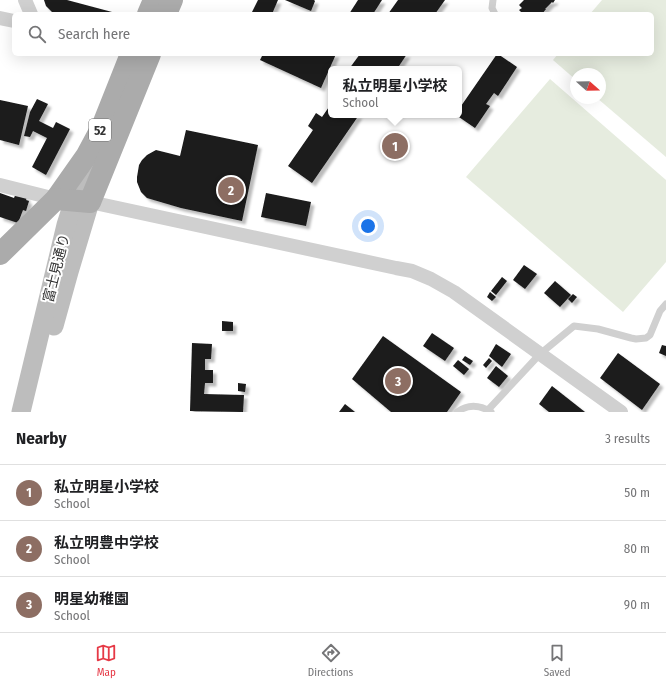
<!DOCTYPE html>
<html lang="en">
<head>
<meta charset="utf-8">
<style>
	:root { --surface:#fff; --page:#f6f6f6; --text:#202124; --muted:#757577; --line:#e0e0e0; --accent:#e63946 }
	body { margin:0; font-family:"Fira Sans Condensed","Noto Sans JP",sans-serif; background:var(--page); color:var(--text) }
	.compass { position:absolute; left:570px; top:68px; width:36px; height:36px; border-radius:50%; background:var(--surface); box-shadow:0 4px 16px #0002; rotate:110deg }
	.you { position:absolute; left:368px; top:226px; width:14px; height:14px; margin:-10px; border:3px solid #fff; border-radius:50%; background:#1a73e8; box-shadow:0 0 0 6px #1a73e833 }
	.badge { display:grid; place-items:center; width:26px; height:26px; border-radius:50%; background:var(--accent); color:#fff; font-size:13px; font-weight:700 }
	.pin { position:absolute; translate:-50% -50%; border:2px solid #fff; box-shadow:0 1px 4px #0006 }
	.popup { position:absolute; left:328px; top:66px; width:134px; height:52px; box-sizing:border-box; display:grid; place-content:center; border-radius:6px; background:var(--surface); filter:drop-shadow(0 1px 3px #0005); font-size:13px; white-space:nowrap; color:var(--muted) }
	.popup b { font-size:15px; color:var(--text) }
	.popup::after { content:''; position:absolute; left:50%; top:100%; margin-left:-8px; border:8px solid transparent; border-top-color:var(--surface) }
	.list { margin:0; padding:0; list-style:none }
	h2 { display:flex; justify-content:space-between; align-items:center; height:52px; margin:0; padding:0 16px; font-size:17px }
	h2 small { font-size:13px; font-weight:400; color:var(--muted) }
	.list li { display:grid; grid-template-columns:26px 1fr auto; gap:12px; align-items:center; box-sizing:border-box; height:56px; padding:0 16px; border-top:1px solid var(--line) }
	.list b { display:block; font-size:15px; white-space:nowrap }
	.list p { margin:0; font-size:13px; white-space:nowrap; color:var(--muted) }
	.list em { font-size:13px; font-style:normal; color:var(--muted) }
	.icon { flex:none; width:22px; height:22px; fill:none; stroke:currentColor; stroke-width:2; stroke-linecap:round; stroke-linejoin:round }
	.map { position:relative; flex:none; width:666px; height:412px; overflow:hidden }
	.search { position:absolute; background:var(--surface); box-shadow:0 4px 16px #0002; left:12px; right:12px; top:12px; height:44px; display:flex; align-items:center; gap:10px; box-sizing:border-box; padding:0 14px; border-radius:6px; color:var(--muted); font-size:15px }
	.sheet { height:220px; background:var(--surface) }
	nav { display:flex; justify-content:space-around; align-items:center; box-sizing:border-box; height:56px; border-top:1px solid var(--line); background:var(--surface); font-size:11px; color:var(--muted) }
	nav a { display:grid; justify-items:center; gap:2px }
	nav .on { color:var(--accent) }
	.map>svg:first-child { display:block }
	.green { fill:#e6ecdf }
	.building { fill:#1a1a1a; filter:url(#shadow) }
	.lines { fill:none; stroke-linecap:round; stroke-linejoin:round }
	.lane { stroke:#d0d0d0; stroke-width:7 }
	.street { stroke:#d0d0d0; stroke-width:14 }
	.secondary { stroke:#bdbdbd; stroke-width:19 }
	.primary { stroke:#ababab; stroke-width:22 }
	.labels { text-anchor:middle; stroke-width:4; stroke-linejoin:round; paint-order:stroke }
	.shield { fill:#fff; stroke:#707070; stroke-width:1 }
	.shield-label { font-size:13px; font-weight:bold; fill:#333 }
	.street-label { font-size:14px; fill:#333; stroke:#fff }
</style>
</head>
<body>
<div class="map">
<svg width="666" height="412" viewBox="0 0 666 412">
	<defs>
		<filter id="shadow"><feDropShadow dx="3.5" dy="3.5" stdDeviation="1" flood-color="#0004"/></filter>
	</defs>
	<rect width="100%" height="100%" fill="#fff"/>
	<g class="green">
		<path d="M602,0H666V157L597,98H600V74H576V80L553,60L558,54H652V14H590Z"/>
		<path d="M550,79L666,180V262L623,312L466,177Z"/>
	</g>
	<g class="building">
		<path d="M44,0H67L112,12L111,14H54L46,6Z"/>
		<path d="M258,0H278L272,14H251Z"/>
		<path d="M285,0H314L315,1L311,11Z"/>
		<path d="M358,0H382L373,14H349Z"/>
		<path d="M398,0H445L435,14H388Z"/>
		<path d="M524,0H555L553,3L552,2L545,9H546L542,14H523L519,10L522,8L519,5Z"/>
		<path d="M263,54H336L321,88L260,60Z"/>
		<path d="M360,54H407L397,69H349Z"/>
		<path d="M497,54H498L517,67L498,96L494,93L486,104L490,106L475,128L456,115H459V109Z"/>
		<path d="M37,99L48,104L39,121L53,128L56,122L70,129L46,175L32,167L47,138L33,131L30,137L24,136L30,112Z"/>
		<path d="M0,100L28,106L19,145L0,140Z"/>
		<path d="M331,104V115H359L312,183L288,166L313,130L308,126L316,113L322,117Z"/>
		<path d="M186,130L258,145L242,221L181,208L147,198L141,192L137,182V177L139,165L142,160L147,155L156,150L180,156Z"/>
		<path d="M0,193L14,198L16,193L27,197L26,200L29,201L26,211L23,210L18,223L0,217Z"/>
		<path d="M266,193L311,202L306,226L261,217Z"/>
		<path d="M524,265L537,274L525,289L513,280Z"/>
		<path d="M502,277L507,281L496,295L491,291Z"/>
		<path d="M555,281L571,295L560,307L544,293Z"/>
		<path d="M490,292L496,297L492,301L487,297Z"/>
		<path d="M573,294L577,297L572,303L568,299Z"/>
		<path d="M222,321L233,322V331H222Z"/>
		<path d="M432,333L454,348L445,361L423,346Z"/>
		<path d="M383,336L461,392L447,412H391L352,379Z"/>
		<path d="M192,343L212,344L211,359H205V370H213V383H205L204,394L244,395L243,412L190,411Z"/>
		<path d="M496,344L511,354L502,367L489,356Z"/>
		<path d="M662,345L666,346V356L659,353Z"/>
		<path d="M618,353L660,384L642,410L600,378Z"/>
		<path d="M465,356L473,361L470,365L462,360Z"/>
		<path d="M489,358L492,361L486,368L483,365Z"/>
		<path d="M458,360L469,369L464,375L453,366Z"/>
		<path d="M496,366L508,376L499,387L487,378Z"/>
		<path d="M238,383L246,384L245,392L238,391Z"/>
		<path d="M552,386L585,412H549L539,404Z"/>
		<path d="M345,404L355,412H339Z"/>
	</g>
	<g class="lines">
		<g class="lane">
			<path d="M493,0L492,8L495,14"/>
			<path d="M488,410L540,354L574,326L598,329L631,338L636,339L646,338L650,335L660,311L666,304"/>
			<path d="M457,412C468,404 480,405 491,412"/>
		</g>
		<g class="street">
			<path d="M25,0L31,14"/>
			<path d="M0,18L14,21"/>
			<path d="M0,185L56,199"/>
			<path d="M90,202L396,268L412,271L431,279L454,292L621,412"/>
		</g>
		<g class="secondary">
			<path d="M54,326L69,272L90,202"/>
			<path d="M21,412L66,225L74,200L89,161"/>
		</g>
		<g class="primary">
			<path d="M148,14L154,0"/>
			<path d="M166,14L172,0"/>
			<path d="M56,199L87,155L102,127L131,54"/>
			<path d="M0,254L56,199L90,202L150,54"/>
		</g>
	</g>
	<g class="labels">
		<rect class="shield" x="89" y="119" width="22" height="22" rx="3"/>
		<g class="shield-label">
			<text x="100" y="135">52</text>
		</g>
		<g class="street-label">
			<text transform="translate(56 268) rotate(-76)" y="5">富士見通り</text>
		</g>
	</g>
</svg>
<svg class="compass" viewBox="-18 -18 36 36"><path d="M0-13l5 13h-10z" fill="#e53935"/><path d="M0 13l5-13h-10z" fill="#757577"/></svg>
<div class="you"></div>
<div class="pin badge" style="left:395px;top:146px;background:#8d6e63">1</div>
<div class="popup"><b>私立明星小学校</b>School</div>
<div class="pin badge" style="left:231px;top:190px;background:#8d6e63">2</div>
<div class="pin badge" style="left:398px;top:381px;background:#8d6e63">3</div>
<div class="search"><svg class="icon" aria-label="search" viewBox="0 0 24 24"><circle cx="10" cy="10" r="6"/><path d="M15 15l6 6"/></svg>Search here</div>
</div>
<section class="sheet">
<h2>Nearby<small>3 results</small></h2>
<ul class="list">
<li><span class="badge" style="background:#8d6e63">1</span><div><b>私立明星小学校</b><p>School</p></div><em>50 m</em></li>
<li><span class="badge" style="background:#8d6e63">2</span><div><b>私立明豊中学校</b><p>School</p></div><em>80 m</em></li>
<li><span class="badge" style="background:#8d6e63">3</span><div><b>明星幼稚園</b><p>School</p></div><em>90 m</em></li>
</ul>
</section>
<nav>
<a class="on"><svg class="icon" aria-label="map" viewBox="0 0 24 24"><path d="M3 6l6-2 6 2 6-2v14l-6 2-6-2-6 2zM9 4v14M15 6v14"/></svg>Map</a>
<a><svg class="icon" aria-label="directions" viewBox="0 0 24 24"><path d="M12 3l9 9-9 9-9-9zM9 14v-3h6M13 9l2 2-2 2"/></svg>Directions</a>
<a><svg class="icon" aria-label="saved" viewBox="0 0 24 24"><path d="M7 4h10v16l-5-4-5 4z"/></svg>Saved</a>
</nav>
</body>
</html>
